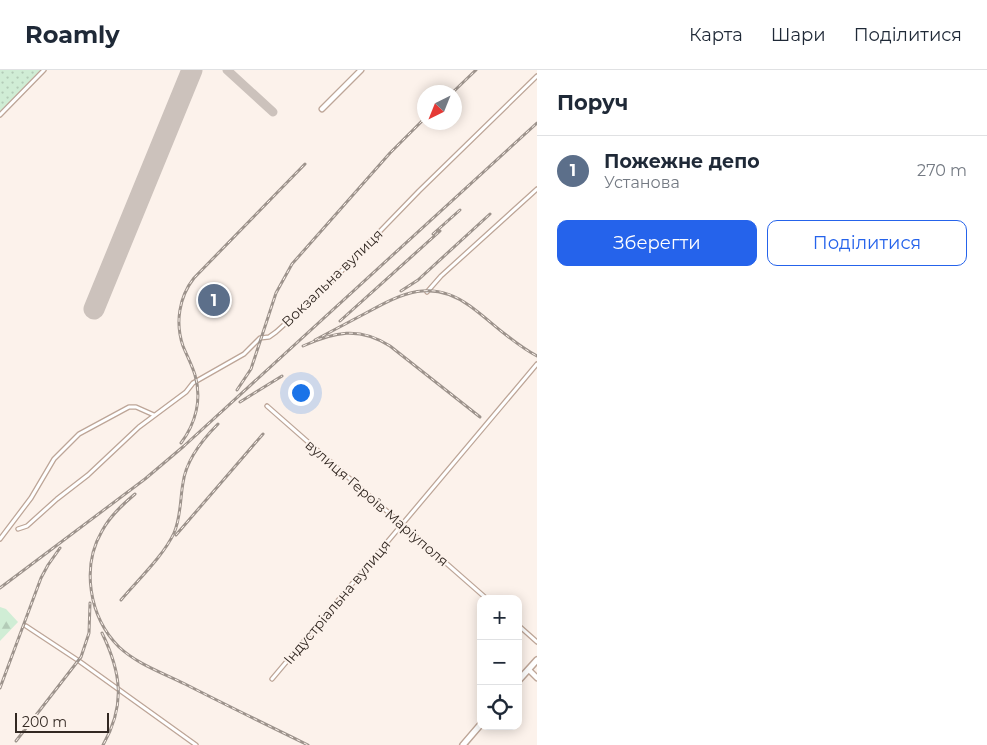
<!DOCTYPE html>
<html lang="uk">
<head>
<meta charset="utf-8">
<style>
	:root { --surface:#fff; --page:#f6f6f7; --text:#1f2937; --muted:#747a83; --line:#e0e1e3; --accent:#2563eb }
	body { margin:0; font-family:Montserrat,sans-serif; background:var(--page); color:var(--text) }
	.controls { position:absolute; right:15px; bottom:15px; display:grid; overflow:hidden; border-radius:10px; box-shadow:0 2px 12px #0003 }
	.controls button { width:45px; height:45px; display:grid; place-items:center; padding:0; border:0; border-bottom:1px solid var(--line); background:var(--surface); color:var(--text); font:25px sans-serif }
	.compass { position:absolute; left:417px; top:15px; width:45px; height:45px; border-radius:50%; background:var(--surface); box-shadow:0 2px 12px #0003; rotate:223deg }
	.scale { position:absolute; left:15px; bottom:12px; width:94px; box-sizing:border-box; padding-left:5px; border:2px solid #322822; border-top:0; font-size:14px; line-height:18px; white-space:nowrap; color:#322822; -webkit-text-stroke:4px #fcf2eb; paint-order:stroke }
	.you { position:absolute; left:300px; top:322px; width:18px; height:18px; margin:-12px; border:4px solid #fff; border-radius:50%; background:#1a73e8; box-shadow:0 0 0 8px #1a73e833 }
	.badge { display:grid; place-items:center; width:32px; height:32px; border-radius:50%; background:var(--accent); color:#fff; font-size:16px; font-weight:700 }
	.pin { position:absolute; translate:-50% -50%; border:2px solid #fff; box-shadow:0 1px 5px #0006 }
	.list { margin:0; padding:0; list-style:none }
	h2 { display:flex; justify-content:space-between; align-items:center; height:65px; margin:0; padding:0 20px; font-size:21px }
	h2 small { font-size:16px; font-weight:400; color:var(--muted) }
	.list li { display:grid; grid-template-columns:32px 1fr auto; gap:15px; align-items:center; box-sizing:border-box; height:70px; padding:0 20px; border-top:1px solid var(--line) }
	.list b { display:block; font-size:19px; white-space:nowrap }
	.list p { margin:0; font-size:16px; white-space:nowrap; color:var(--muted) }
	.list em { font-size:16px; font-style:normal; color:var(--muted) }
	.actions { display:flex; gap:10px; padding:15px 20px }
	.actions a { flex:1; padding:11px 0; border:1px solid var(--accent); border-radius:10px; text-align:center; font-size:18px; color:var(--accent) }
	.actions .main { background:var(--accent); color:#fff }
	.icon { flex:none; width:28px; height:28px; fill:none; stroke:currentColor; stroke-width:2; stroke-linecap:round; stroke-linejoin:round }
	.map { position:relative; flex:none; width:537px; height:675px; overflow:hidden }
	header { display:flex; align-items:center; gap:30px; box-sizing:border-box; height:70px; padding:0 25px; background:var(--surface); border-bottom:1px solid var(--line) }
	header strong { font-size:24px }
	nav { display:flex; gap:28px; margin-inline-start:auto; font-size:18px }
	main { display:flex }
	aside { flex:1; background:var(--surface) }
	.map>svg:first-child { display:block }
	.grass { fill:url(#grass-dots) }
	.forest { fill:url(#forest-firs) }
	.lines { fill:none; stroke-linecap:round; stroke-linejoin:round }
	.taxiway { stroke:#ccc2bc; stroke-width:9 }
	.runway { stroke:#ccc2bc; stroke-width:21 }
	.street-casing { stroke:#bda597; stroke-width:5.5 }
	.secondary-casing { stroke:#bda597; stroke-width:7 }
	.primary-casing { stroke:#bda597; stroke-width:8 }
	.street { stroke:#fff; stroke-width:3 }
	.secondary { stroke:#fff; stroke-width:4.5 }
	.primary { stroke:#fff; stroke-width:5 }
	.rail-casing { stroke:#9d938c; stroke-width:3 }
	.rail { stroke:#fcf2eb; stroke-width:1; stroke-dasharray:4; stroke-linecap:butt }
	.labels { text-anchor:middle; stroke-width:4; stroke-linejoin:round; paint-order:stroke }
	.street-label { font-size:14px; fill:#322822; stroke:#fcf2eb }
</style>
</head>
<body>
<header>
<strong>Roamly</strong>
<nav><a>Карта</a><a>Шари</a><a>Поділитися</a></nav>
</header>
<main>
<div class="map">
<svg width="537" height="675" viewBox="0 0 537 675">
	<defs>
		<pattern id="grass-dots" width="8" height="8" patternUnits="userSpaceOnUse" patternTransform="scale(1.25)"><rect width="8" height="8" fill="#d0edd5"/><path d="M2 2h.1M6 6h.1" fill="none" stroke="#b3cbb7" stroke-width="1.8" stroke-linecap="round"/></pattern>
		<pattern id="forest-firs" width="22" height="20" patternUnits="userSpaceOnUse" patternTransform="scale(1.25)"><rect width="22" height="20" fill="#d0edd5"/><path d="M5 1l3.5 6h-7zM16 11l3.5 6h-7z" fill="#b3cbb7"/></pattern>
	</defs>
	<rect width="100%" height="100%" fill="#fcf2eb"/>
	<path class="grass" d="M0,0H42L0,42Z"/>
	<path class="forest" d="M0,537L6,539L18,552L0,571Z"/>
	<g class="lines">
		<path class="taxiway" d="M227,0L273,42"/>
		<path class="runway" d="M94,239L192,0"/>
		<g class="street-casing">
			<g id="street">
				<path d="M0,45L44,0"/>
				<path d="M427,222L441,206L537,119"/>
				<path d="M267,336L487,529"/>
				<path d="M18,459L27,456L57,429L88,405L139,357L186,322L193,313L244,284L260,268L269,267L276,262L326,217L419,121L537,6"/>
				<path d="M0,469L31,428L54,389L79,364L129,337H136L154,345"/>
				<path d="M518,555L537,572"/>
				<path d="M26,556L79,591L196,675"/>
				<path d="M272,609L537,294"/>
			</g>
		</g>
		<g class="secondary-casing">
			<g id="secondary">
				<path d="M322,39L361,0"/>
				<path d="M529,600L537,608"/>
			</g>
		</g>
		<g class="primary-casing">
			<g id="primary">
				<path d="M518,611L537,590"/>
				<path d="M463,675L481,654"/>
			</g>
		</g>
		<use href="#street" class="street"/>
		<use href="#secondary" class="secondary"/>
		<use href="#primary" class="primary"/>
		<g class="rail-casing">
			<g id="rail">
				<path d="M453,22L476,0"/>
				<path d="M433,164L460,140"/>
				<path d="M401,221L418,210L490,144"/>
				<path d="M340,251L440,161"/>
				<path d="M315,270C332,261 349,252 366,243C402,223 432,208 470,236C492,252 512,273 537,286"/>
				<path d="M303,276C334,262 359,256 390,276L480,347"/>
				<path d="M237,320L251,299L276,223L292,194L390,83L424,49"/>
				<path d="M240,332L282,306"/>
				<path d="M181,373C196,353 202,329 195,305C192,295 187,286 183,276C175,253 179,227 194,208L305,94"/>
				<path d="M135,424C122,435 110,446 102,461C81,497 89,547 119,577C137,594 163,603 185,614C226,635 267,655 308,675"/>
				<path d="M176,465L263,364"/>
				<path d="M0,518L145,409L184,376L537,53"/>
				<path d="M121,530C138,510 164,485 174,463C181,447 180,429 183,413C186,390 202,370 218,354"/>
				<path d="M102,563C121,602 126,635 103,675"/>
				<path d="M0,618L41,508L48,495L60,478"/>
				<path d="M16,671L81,587L89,563L90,533"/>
			</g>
		</g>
		<use href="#rail" class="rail"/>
	</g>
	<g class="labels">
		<g class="street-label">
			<text transform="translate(332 208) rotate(-44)" y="5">Вокзальна вулиця</text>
			<text transform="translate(377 433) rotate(41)" y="5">вулиця Героїв Маріуполя</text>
			<text transform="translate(337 532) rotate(-50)" y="5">Індустріальна вулиця</text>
		</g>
	</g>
</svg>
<div class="controls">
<button>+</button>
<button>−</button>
<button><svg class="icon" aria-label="locate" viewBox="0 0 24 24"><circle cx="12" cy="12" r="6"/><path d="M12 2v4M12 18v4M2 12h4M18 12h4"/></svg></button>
</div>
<svg class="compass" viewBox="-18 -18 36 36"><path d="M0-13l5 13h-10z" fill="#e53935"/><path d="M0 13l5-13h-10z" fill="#747a83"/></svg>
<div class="scale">200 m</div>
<div class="you"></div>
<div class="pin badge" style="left:214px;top:230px;background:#5c6f8a">1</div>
</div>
<aside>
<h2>Поруч<small></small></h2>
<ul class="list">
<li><span class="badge" style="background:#5c6f8a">1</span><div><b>Пожежне депо</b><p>Установа</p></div><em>270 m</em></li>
</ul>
<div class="actions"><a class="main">Зберегти</a><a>Поділитися</a></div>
</aside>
</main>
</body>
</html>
